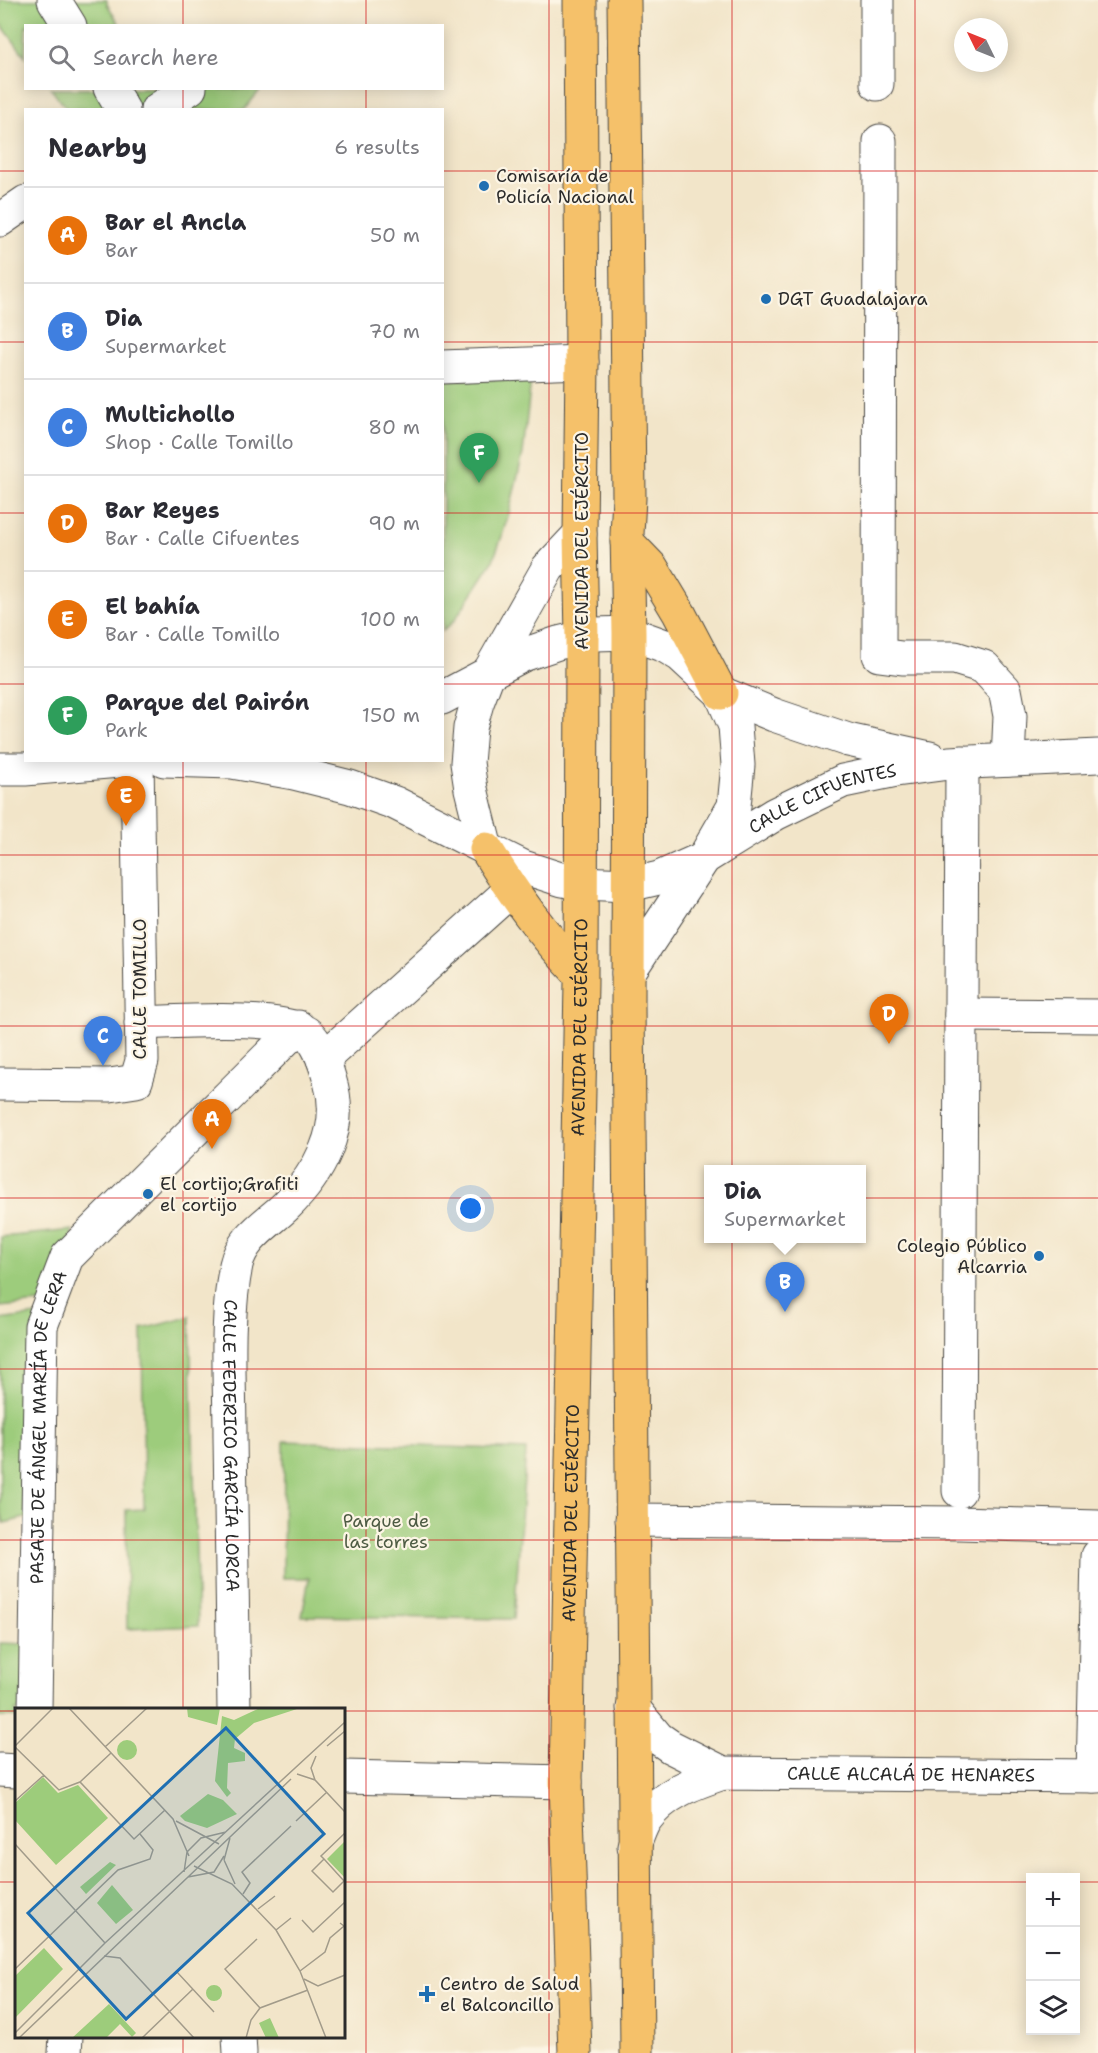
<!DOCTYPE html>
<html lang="en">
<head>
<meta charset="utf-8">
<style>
	:root { --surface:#fff; --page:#f2f2f3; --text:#2b2b33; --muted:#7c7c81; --line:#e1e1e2; --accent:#ea580c }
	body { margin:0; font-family:"Shantell Sans",sans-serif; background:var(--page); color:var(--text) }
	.controls { position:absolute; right:18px; bottom:18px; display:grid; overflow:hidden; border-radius:0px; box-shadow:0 3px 15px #0003 }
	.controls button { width:54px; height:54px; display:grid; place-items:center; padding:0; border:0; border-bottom:2px solid var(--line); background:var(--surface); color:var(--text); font:30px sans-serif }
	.compass { position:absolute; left:954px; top:18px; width:54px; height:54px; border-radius:50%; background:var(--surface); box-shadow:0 3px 15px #0003; rotate:313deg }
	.you { position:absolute; left:471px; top:1209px; width:21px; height:21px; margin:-15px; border:4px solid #fff; border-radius:50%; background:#1a73e8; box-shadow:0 0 0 9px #1a73e833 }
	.badge { display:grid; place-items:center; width:39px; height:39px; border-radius:50%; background:var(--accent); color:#fff; font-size:20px; font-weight:700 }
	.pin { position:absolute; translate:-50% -50px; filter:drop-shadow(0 2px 3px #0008) }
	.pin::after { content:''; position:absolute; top:32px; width:21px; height:18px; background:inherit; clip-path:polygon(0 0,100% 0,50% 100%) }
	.popup { position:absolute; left:704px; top:1165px; width:162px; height:78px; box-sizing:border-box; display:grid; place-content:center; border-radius:0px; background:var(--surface); filter:drop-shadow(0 2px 4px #0005); font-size:20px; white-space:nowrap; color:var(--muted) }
	.popup b { font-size:22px; color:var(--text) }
	.popup::after { content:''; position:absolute; left:50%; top:100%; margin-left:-12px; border:12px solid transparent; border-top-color:var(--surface) }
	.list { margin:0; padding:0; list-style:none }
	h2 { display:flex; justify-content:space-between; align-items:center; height:78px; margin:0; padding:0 24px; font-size:26px }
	h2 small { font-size:20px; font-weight:400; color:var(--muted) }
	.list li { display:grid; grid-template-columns:39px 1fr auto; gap:18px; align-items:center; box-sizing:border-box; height:96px; padding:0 24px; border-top:2px solid var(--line) }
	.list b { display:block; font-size:22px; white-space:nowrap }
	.list p { margin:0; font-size:20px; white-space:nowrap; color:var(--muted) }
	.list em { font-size:20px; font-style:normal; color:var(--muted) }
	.icon { flex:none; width:33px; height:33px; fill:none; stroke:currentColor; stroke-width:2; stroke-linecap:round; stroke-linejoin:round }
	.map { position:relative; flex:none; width:1098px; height:2053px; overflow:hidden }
	.search { position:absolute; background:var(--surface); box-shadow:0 3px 15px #0003; left:24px; top:24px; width:420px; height:66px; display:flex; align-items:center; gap:15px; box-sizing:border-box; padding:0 21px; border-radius:0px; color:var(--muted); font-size:22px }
	.panel { position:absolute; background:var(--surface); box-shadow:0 3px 15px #0003; left:24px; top:108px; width:420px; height:654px; border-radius:0px }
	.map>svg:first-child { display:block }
	.green { fill:#9dcc7b; stroke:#647c53; stroke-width:1.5 }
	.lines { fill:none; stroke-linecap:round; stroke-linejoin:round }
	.minor-casing { stroke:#494743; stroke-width:35 }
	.major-casing { stroke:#494743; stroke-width:35 }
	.minor { stroke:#fff; stroke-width:33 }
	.major { stroke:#f5c16b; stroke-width:33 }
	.grid { fill:none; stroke:#d62828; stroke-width:1.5; stroke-opacity:0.55 }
	.poi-dot { fill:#1f6fb2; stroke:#fcf5e5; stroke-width:2 }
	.labels { text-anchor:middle; stroke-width:4.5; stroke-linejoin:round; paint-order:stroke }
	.poi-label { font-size:18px; fill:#2b2b2b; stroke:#fcf5e5; text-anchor:start }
	.street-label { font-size:18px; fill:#2b2b2b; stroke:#fcf5e5 }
	.park-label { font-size:18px; fill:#4d5b43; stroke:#fcf5e5 }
	.inset-road { fill:none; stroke:#a29b8a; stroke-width:1.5 }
	.view { fill:#1f6fb2; fill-opacity:0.15; stroke:#1f6fb2; stroke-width:3 }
	.inset-edge { fill:none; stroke:#2b2b2b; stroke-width:3 }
</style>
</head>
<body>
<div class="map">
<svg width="1098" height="2053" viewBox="0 0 1098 2053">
	<rect width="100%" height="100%" fill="#fcf5e5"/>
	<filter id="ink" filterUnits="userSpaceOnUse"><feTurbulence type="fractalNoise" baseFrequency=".0167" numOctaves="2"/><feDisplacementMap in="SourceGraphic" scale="12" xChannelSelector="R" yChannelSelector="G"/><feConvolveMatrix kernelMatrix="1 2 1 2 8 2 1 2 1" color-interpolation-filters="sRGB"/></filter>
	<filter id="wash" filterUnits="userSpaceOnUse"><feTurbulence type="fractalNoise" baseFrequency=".008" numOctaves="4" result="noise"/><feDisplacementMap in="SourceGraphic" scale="24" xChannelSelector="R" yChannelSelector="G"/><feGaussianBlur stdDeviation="1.35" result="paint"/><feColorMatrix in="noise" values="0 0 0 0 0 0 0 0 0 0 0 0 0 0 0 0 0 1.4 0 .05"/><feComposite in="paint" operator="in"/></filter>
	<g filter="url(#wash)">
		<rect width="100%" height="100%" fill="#f2e5c9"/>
		<g class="green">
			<path d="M0,0H107V4L120,25L26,26L25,56L0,23Z"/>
			<path d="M51,89H261L244,110L67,109Z"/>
			<path d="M531,379L523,453L509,513L501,539L492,563L454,621L443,631V380Z"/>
			<path d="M73,1230L50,1302L0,1307L1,1237Z"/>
			<path d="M37,1315L29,1517L4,1523L0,1507V1320Z"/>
			<path d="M190,1317L198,1626L127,1629L126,1510L144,1509L142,1329Z"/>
			<path d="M284,1441L526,1450L514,1619L302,1616L309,1578H283Z"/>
			<path d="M0,1643L26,1644L25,1709L16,1710V1717H0Z"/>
		</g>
	</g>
	<g filter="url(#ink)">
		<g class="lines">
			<g class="minor-casing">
				<g id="minor">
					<path d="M54,0L70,26"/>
					<path d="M877,0V84"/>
					<path d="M110,88L123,110"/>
					<path d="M157,110L190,88"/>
					<path d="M880,141L879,655L902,658H955L984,667L1005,690L1010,716L1008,760"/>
					<path d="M0,220L26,202"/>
					<path d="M442,367L582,362"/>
					<path d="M721,693L774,715L848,740L930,758"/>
					<path d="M442,698L523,655L558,643L596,634L629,633L665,646L680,655L721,693L735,726L738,765L734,806L704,858L628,973"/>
					<path id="s1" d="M164,760L232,762L294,773L350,787L395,803L523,867L563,880L580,883L629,885L659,878L704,858L775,814L843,781L896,770L949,763L1098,756"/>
					<path d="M0,769H25L131,760"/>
					<path d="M486,849L471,789L467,763L470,728L477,703L488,674L548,568L580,534"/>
					<path d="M961,1015L1098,1016"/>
					<path id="s2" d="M141,1023C174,1022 289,1013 310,1036C321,1048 326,1067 330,1081C345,1129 319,1174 285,1207C267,1224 242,1238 236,1265C225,1321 230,1380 230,1437C232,1528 233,1619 234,1710"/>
					<path d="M323,1059L511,890"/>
					<path d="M0,1084L110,1085L136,1081L142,1061L137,760"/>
					<path d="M959,1491L962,762"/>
					<path d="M632,1520L959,1523L1098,1527"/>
					<path d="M633,1708L658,1738L671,1747L723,1773"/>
					<path id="s3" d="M35,1710L41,1326L67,1257L298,1027"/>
					<path d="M0,1770L16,1771"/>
					<path d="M1093,1776L1098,1556"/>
					<path d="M344,1777L566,1782"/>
					<path id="s4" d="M634,1846C637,1838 640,1828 645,1820C664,1793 693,1783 723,1773L1098,1776"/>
					<path d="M239,2036L240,2053"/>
					<path d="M65,2053L66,2036"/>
				</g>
			</g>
			<g class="major-casing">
				<g id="major">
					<path d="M624,0L629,498L627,534L629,633L628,1004L637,2053"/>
					<path d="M627,542L652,568L679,613L721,693"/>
					<path d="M486,849C515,896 542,934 580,974"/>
					<path id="s5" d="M575,2053L566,1782L581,983L582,638L580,534L582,362L580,0"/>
				</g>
			</g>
			<use href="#minor" class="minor"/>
			<use href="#major" class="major"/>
		</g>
	</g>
	<path class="grid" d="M183,0V26M366,0V26M549,0V2053M732,0V2053M915,0V2053M183,88V110M366,88V110M0,171H26M442,171H1098M0,342H26M442,342H1098M0,513H26M442,513H1098M0,684H26M442,684H1098M183,760V1710M366,760V2053M0,855H1098M0,1026H1098M0,1198H1098M0,1369H1098M0,1540H1098M0,1711H16M344,1711H1098M0,1882H16M344,1882H1030M1076,1882H1098M183,2036V2053"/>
	<g class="poi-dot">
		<circle cx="484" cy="186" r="6"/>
		<circle cx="766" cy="299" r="6"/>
		<circle cx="148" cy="1194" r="6"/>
		<circle cx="1039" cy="1256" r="6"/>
		<path d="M424 1985h6v6h6v6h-6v6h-6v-6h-6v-6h6z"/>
	</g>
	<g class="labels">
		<g class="poi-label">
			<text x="496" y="182">Comisaría de<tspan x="496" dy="21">Policía Nacional</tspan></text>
			<text x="778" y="305">DGT Guadalajara</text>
			<text x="160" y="1190">El cortijo;Grafiti<tspan x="160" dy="21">el cortijo</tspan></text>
			<text x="1027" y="1252" text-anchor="end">Colegio Público<tspan x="1027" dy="21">Alcarria</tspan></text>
			<text x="440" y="1990">Centro de Salud<tspan x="440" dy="21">el Balconcillo</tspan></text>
		</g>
		<g class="street-label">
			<text transform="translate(582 541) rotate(-90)" y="6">AVENIDA DEL EJÉRCITO</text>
			<text dy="6" stroke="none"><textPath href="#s1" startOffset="702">CALLE CIFUENTES</textPath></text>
			<text transform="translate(140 989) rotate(-90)" y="6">CALLE TOMILLO</text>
			<text dy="6" stroke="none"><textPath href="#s5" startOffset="1026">AVENIDA DEL EJÉRCITO</textPath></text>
			<text dy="6" stroke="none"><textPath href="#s3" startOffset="284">PASAJE DE ÁNGEL MARÍA DE LERA</textPath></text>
			<text dy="6" stroke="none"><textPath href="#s2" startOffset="621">CALLE FEDERICO GARCÍA LORCA</textPath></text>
			<text dy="6" stroke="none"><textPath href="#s5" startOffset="540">AVENIDA DEL EJÉRCITO</textPath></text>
			<text dy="6" stroke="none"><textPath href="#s4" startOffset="309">CALLE ALCALÁ DE HENARES</textPath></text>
		</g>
		<g class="park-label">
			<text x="386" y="1527">Parque de<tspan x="386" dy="21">las torres</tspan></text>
		</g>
	</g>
	<g transform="translate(15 1708)">
		<rect width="330" height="330" fill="#f2e5c9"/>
		<path d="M172,0H205L202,17L173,9ZM245,0H285L239,15L220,31L219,40L230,45V53L213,55L212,80L216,85L212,89L200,73L207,8L219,12ZM102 42a10 10 0 1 1 20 0a10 10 0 1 1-20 0ZM28,69L43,85L63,77L93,110L41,157L0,112V95ZM193,86L208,92L222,106L192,120L170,113L165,108ZM330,133V170L312,151ZM95,154L101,157L71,186L65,179ZM97,177L118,202L101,216L82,195ZM29,240L48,261L0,310V268ZM191 285a8 8 0 1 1 16 0a8 8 0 1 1-16 0ZM94,296L121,325L117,329L105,316L91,330H57ZM255,310L264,330H251L244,315Z" fill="#9dcc7b"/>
		<path class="inset-road" d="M54,0L158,111L174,148M0,38L38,0M312,38L330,23M0,39L44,82L65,74L119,131L150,102M90,39L132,0M282,66L300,72L330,104M300,72L296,60L301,48M65,74L96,45M0,93L29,67M161,113L204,136M281,113L312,84M0,136L90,235M172,144L186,130L211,124M309,151L329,173L318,184L297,163ZM309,151L306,148L330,125M209,152L220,176M209,152L215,130M179,158L217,176L261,222L285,263L311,330M169,164L172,144M173,169L199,164L209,148M228,186L235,175L227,164L276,118M243,201L260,188M287,212L298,224L330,194M261,222L276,210M242,231L210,261L245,300M89,248L105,250L179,330M0,261L103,162L135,151L138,142L125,126M285,263L310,244L315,230L329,218L325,215M289,271L303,278L330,267M138,286L162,264L199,304M0,325L90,235L330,14M4,330L276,71M127,330L178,281M231,330L236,312L245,300L293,282"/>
		<path class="view" d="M211,20L309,126L111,311L13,205Z"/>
		<rect width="330" height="330" class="inset-edge"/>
	</g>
</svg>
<div class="controls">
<button>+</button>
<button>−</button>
<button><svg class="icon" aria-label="layers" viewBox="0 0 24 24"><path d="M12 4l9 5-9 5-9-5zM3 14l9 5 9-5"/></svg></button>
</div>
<svg class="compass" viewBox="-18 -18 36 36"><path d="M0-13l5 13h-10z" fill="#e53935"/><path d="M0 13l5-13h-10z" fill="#7c7c81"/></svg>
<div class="you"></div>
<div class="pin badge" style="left:212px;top:1149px;background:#e8710a">A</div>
<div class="pin badge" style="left:785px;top:1312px;background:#3f7fe0">B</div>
<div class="popup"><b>Dia</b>Supermarket</div>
<div class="pin badge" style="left:103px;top:1066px;background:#3f7fe0">C</div>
<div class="pin badge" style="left:889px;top:1044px;background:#e8710a">D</div>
<div class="pin badge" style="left:126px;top:826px;background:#e8710a">E</div>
<div class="pin badge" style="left:479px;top:483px;background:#2e9e5b">F</div>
<div class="search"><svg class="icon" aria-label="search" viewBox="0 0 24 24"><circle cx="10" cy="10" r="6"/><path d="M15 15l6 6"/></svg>Search here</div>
<section class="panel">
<h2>Nearby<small>6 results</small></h2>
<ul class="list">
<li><span class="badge" style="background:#e8710a">A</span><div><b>Bar el Ancla</b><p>Bar</p></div><em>50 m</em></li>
<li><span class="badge" style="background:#3f7fe0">B</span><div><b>Dia</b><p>Supermarket</p></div><em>70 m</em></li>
<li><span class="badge" style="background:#3f7fe0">C</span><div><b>Multichollo</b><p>Shop · Calle Tomillo</p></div><em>80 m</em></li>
<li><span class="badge" style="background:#e8710a">D</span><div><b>Bar Reyes</b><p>Bar · Calle Cifuentes</p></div><em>90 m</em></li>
<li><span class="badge" style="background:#e8710a">E</span><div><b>El bahía</b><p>Bar · Calle Tomillo</p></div><em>100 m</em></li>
<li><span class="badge" style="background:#2e9e5b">F</span><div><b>Parque del Pairón</b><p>Park</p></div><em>150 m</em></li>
</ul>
</section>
</div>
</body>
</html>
